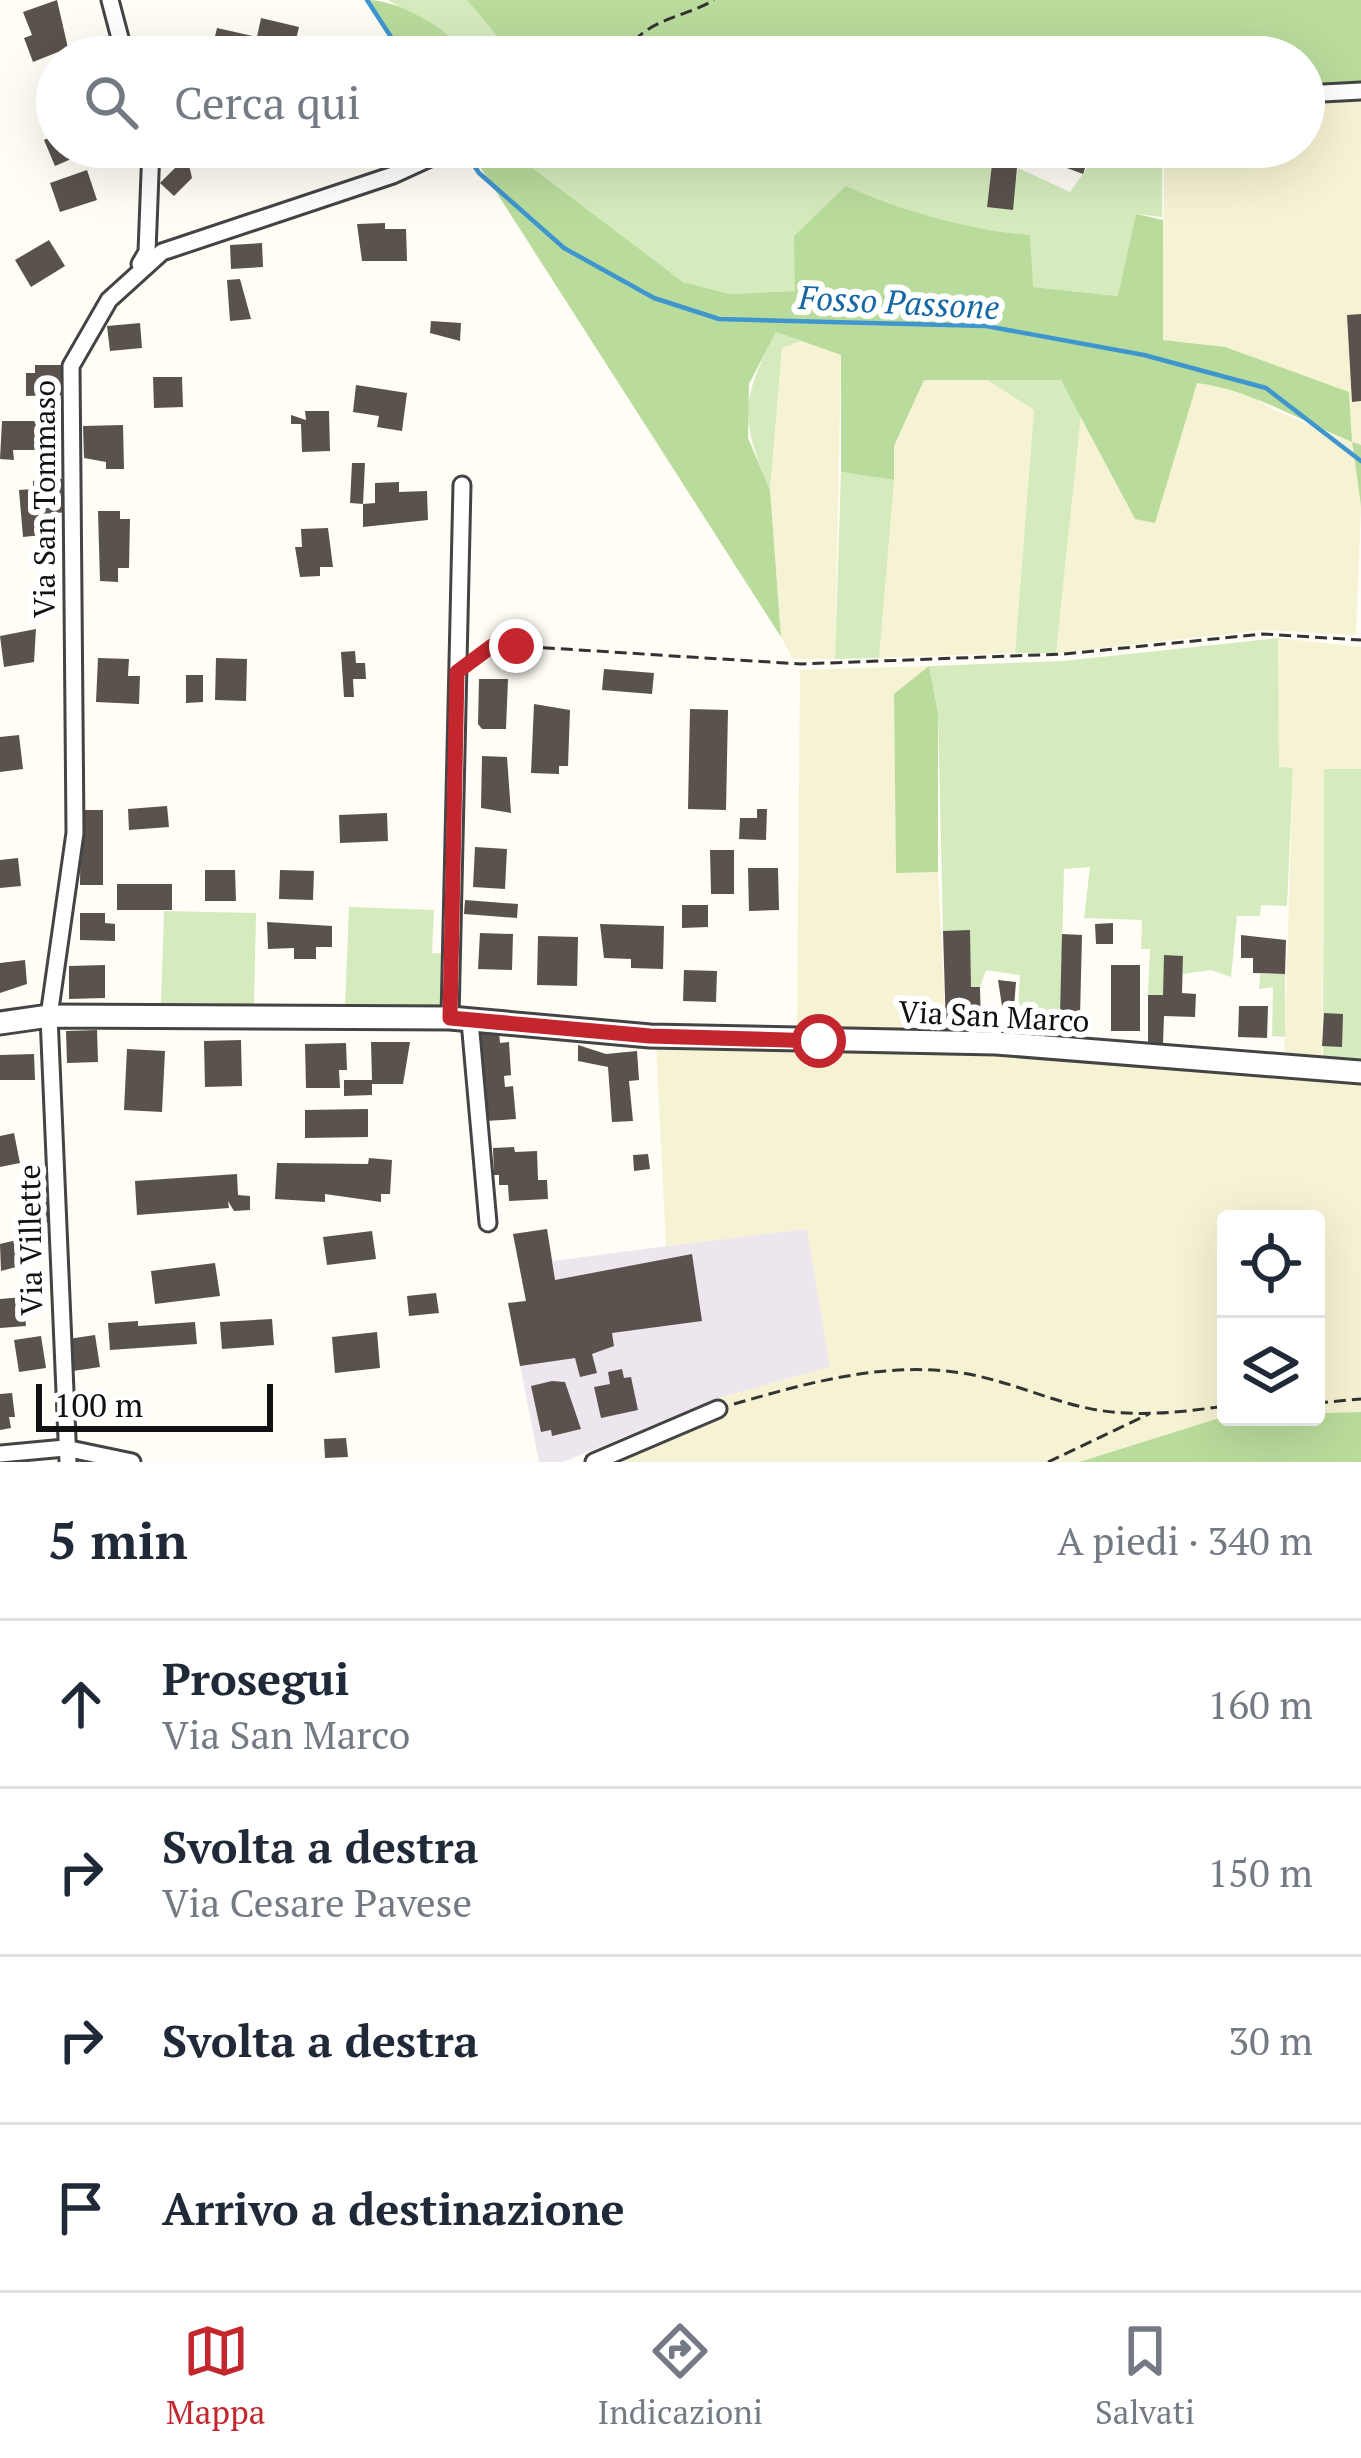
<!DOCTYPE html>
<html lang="it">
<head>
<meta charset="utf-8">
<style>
	:root { --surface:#fff; --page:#f2f2f3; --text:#1f2937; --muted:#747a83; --line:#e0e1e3; --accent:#c4262e }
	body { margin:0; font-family:"PT Serif",serif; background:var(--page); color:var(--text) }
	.controls { position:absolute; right:36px; bottom:36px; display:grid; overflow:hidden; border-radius:12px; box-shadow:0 12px 48px #0002 }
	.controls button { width:108px; height:108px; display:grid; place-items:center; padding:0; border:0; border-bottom:3px solid var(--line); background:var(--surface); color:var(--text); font:60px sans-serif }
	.scale { position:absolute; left:36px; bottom:30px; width:237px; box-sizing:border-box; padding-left:12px; border:6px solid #111; border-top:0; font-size:33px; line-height:42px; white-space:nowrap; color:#111; -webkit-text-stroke:9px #fff; paint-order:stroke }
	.stop { position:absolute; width:36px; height:36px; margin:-27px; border:9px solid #c4262e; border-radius:50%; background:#fff }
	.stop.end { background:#c4262e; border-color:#fff; box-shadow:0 3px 12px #0008 }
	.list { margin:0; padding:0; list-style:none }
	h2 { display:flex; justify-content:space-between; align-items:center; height:156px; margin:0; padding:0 48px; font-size:51px }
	h2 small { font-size:39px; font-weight:400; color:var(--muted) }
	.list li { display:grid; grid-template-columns:78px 1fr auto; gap:36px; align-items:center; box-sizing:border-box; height:168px; padding:0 48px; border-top:3px solid var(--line) }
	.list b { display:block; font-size:45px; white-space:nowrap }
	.list p { margin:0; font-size:39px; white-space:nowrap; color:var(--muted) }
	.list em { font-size:39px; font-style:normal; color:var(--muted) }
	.icon { flex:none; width:66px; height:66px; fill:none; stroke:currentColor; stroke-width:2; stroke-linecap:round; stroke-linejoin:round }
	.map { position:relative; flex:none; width:1361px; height:1462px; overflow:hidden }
	.search { position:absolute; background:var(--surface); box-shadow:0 12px 48px #0002; left:36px; right:36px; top:36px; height:132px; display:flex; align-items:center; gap:30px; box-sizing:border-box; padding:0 42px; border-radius:66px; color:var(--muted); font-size:45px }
	.sheet { height:828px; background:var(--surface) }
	nav { display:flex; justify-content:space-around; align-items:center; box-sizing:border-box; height:168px; border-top:3px solid var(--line); background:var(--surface); font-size:33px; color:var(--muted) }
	nav a { display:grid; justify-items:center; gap:6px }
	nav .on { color:var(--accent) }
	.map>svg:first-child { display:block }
	.industrial { fill:#eee6ef }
	.farmland { fill:#f6f3d4 }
	.green { fill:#d5ebbd }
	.forest { fill:#b9dc9c }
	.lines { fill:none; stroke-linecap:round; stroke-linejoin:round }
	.stream { stroke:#3f96cf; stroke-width:4.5 }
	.building { fill:#5a524d }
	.minor-casing { stroke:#444; stroke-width:21 }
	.tertiary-casing { stroke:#444; stroke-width:27 }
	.path { stroke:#333; stroke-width:3; stroke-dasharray:12 6; stroke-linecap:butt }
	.minor { stroke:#fff; stroke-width:15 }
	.tertiary { stroke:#fff; stroke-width:21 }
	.route { stroke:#c4262e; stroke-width:15 }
	.labels { text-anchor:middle; stroke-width:12; stroke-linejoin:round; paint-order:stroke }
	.street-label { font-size:30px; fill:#111; stroke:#fff }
	.water-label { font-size:33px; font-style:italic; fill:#1768a6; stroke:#fff }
</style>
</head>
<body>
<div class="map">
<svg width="1361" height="1462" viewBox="0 0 1361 1462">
	<rect width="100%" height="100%" fill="#fffdf5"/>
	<path class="industrial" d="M807,1228L830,1367L719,1398L563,1462H539L508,1304L526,1300L513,1234L547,1229L553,1261Z"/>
	<g class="farmland">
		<path d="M1361,82V445L1352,444L1361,506L1356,635L1265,630L1056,653L1081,415L1155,522L1196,383L1240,389L1274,410L1352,442L1225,347L1162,340L1164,161L1250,152V147H1304V86Z"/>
		<path d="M801,341L841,355L835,659H793L781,637L770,490L782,348Z"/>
		<path d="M984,378L1034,410L1015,653L879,658L894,446L924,379Z"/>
		<path d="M1278,638L1361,647V769L1324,770L1322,1059L1284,1058L1293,769L1279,768Z"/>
		<path d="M929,666L894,695L896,873L938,872L946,1030L797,1026L800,670Z"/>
		<path d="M656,1044L1002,1051L1361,1077V1412L1316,1414V1219H1226V1416L1079,1462H589L587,1453L719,1398L830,1367L807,1229L666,1246Z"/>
	</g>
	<g class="green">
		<path d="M388,0H467L502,42L537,57H469L460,43Z"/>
		<path d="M505,147H994L987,206L1012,210L1018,168L1070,192L1097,154L1162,161V217L1136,214L1119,296L1032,287L1030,235C970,230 901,211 846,187L796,291L730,294L683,282Z"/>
		<path d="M776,332L801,341L782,348L770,490C740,419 740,401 776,332Z"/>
		<path d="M984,378L1061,380L1081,415L1056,653H1015L1034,410Z"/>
		<path d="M841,472L894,480L879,658L835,659Z"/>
		<path d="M1278,638L1279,767L1293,768L1287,906L1261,905L1260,916H1237L1231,977L1211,970L1183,974V956H1165L1163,995H1148L1150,949H1141L1142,920L1084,918L1090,867L1064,869L1060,1031L1017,1026L1020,975L986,970L980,987H971L969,931H943L938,711L929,666L1063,661Z"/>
		<path d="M1324,769H1361V1064L1323,1059Z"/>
		<path d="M349,907L434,910L432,953L450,954L447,1010L345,1006Z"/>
		<path d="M164,911L256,913L254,1006L161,1004Z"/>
		<path d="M1260,974H1285V1037L1272,1036L1273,987L1259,989Z"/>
	</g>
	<g class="forest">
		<path d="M368,0C399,0 451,30 469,57H407Z"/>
		<path d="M467,0H1361V82L1304,86V57H537L502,42Z"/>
		<path d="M505,147L683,282L730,294L795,291L794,236L846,186C901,211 970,230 1030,235L1033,287L1118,296L1136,214L1163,220V340L1225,347L1349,392L1352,442L1361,445V506L1352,442C1300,421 1252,390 1197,383L1155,523L1135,519L1061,380H924L894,446V480L841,472V355L776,332L749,384L748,438L770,490L781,637L468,148Z"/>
		<path d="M929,666L938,712V872L896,873L894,694Z"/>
		<path d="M1361,1412V1462H1079L1226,1416Z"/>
	</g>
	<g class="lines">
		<g class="stream">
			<path d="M367,0L404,57"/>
			<path d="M462,147L479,173L564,248L654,298L719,319L986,326L1144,355L1266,388L1361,461"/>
		</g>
	</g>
	<g class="building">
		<path d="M57,0L68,48L33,62L24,38L32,35L23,12Z"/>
		<path d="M261,18L299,27L292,57H210L217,28L257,37Z"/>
		<path d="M57,134V147H99L55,166L44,140Z"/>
		<path d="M994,147H1019L1013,210L987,207Z"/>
		<path d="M1044,147L1088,160L1083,174L1040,158Z"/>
		<path d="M189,165L192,178L174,196L160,183L177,166Z"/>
		<path d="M87,170L97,200L60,212L50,183Z"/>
		<path d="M385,223V229H406L407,261H362L357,224Z"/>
		<path d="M49,240L65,266L31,287L15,260Z"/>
		<path d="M262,243L263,267L231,269L230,245Z"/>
		<path d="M240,279L251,319L230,321L227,280Z"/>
		<path d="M1361,314V401L1352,402L1347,315Z"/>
		<path d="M431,321L461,323L460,341L430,333Z"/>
		<path d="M140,323L142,348L110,351L107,326Z"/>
		<path d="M35,365H62V395L26,396V373H35Z"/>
		<path d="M153,377H182L183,407L154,408Z"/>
		<path d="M356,385L407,393L402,431L377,427L379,416L353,412Z"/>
		<path d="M305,411H329L330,451L302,452L301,424H291V415L306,420Z"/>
		<path d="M2,421H37V450H13L14,460L0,459Z"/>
		<path d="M123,425L124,469H106V462L84,458L83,426Z"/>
		<path d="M352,463H365L363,504L375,503V483L399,482V492L427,491L428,520L363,527V504L350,503Z"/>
		<path d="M62,479L65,512L50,514L52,534L23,537L19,490L33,489V481Z"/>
		<path d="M98,511H120V519H130L129,568H118V582L100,581Z"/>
		<path d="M328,528L333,567H320V576L300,577L295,547H302L301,529Z"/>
		<path d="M36,629L34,662L4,667L0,636Z"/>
		<path d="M355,651L356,663H365L366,679H353L354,697H344L341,652Z"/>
		<path d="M98,658L129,659L128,676H140L139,704L96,702Z"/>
		<path d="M216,658L247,659L246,701L215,700Z"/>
		<path d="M604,669L654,673L652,694L602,690Z"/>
		<path d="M186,675H203V702L186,703Z"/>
		<path d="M479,679H508L506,729H482L478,724Z"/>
		<path d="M534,704L570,710L568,766H559V774L531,773Z"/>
		<path d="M690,709L728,710L726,810L688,809Z"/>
		<path d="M19,735L23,769L0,772V737Z"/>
		<path d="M482,756L507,757L511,813L481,808Z"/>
		<path d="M167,806L169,827L129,830L128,809Z"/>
		<path d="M757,809H767L766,840L739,839L740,818H757Z"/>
		<path d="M81,810H103V885H80Z"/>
		<path d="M387,813L388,841L340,843L339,815Z"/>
		<path d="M475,847L507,849L505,889L473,887Z"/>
		<path d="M710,850H734V894H711Z"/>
		<path d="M18,858L21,886L0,888V860Z"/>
		<path d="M748,868H778L779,910L749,911Z"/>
		<path d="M205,870H235L236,901H205Z"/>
		<path d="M280,870L314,871L313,900L279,899Z"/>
		<rect x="117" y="884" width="55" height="26"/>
		<path d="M465,900L518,904L517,918L464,914Z"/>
		<path d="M682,905H708V927L682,928Z"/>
		<path d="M80,913H105V923L115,924V941L80,940Z"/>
		<path d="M267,922L332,926V947H316V959H294V948L268,949Z"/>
		<path d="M1113,923V944H1096L1095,924Z"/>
		<path d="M600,924L664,926L663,969L631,968V959L604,958Z"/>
		<path d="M970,930L971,987H980L981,1030H946L943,931Z"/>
		<path d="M480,933L513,934L512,970L478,969Z"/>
		<path d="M1062,934L1082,935L1080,1016L1060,1015Z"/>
		<path d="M1241,935L1286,940L1285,974L1253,973V958H1241Z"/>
		<path d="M538,936L578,937L577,986L537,985Z"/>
		<path d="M1164,955L1183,956L1182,993L1196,994L1195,1017L1164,1016L1163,1044H1148V995H1163Z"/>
		<path d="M25,960L27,984L0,993V963Z"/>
		<path d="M105,965V998L69,999V966Z"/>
		<rect x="1111" y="965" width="29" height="66"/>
		<path d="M684,970L717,971L716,1002L683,1001Z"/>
		<path d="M998,980L1016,982L1014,1007L1002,1006Z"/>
		<path d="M1239,1006H1268L1267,1038L1238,1037Z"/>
		<path d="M1324,1013L1343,1014L1342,1047L1322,1046Z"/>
		<path d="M97,1030L98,1062L67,1063L66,1031Z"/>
		<path d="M499,1032L500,1043L509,1042L511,1075L504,1076L505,1087L513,1086L516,1119L485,1121L479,1034Z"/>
		<path d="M241,1040L242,1086L205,1087L204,1041Z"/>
		<path d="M371,1042H410L403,1084H372V1095L344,1096V1080H372Z"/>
		<path d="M346,1043L347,1070H339L340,1088H306L305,1044Z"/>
		<path d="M578,1045L606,1054L637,1051L639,1080L629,1081L633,1121L612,1122L608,1067L578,1061Z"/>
		<path d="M127,1049L165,1051L162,1112L124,1110Z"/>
		<path d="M34,1054L35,1080H0V1055Z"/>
		<path d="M368,1109V1137L305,1138V1110Z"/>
		<path d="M14,1133L20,1163L0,1167V1136Z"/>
		<path d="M514,1147L515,1152L537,1151L538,1180H547L548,1199L509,1201L508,1185H499V1175H494L493,1148Z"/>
		<path d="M648,1154L650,1169L634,1171L633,1155Z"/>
		<path d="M369,1158L392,1160L390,1194H381V1202L325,1194V1202L275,1199L277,1163L368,1164Z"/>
		<path d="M237,1174L238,1195L250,1196V1210L234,1211L228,1201L229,1208L137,1215L135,1181Z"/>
		<path d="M49,1202L51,1222L34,1224L32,1204Z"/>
		<path d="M547,1229L555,1280L692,1254L702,1321L612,1333L614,1346L592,1354L597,1373L580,1377L575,1358L520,1366L508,1303L526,1301L513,1234Z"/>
		<path d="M372,1231L376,1259L327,1265L323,1237Z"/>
		<path d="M29,1237L35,1262L1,1271L0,1244Z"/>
		<path d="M215,1263L220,1296L155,1304L151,1271Z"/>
		<path d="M436,1293L439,1313L409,1316L407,1296Z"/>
		<path d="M23,1297L26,1326L0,1328V1299Z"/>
		<path d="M272,1319L274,1345L222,1349L220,1322Z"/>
		<path d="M138,1321V1326L195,1322L197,1344L110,1350L108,1323Z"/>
		<path d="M377,1332L380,1368L335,1373L332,1337Z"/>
		<path d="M95,1335L100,1367L73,1371L68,1339Z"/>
		<path d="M41,1336L46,1368L19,1372L14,1340Z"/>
		<path d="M622,1369L624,1378L631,1377L638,1410L601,1418L594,1387L610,1384L608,1372Z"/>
		<path d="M552,1381L565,1382L581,1429L552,1436L551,1430L541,1432L531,1386Z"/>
		<path d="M12,1393L15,1417H9L11,1428L0,1430V1394Z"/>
		<path d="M346,1438L348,1457L325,1458L324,1439Z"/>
	</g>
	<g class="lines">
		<g class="minor-casing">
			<g id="minor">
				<path d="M110,0L125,57"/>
				<path d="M1304,94L1361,91"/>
				<path d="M140,264L147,252L151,147"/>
				<path d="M450,1018L462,485"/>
				<path d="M470,1021L488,1223"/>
				<path d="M0,1454L65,1448L132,1462"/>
				<path d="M68,1462L49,1016L75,833L71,366L109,300L162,252L393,175L454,147"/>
				<path d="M594,1462L718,1409"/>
			</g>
		</g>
		<g class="tertiary-casing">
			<path id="tertiary" d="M0,1023L49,1016L450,1018L650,1036L996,1043L1361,1072"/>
		</g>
		<g class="path">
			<path d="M626,57C636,21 684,18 714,0"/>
			<path d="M474,657L492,646H516L801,664L1064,654L1263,634L1361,640"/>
			<path d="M1316,1403L1361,1399"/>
			<path d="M734,1404C807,1383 885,1361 962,1373C1008,1380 1051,1402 1097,1410C1140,1417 1183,1412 1226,1406"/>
			<path d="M1048,1462L1149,1414"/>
		</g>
		<use href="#minor" class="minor"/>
		<use href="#tertiary" class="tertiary"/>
	</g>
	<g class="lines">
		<path class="route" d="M516,646H492L457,672L450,1018L650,1036L819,1041"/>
	</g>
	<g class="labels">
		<g class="street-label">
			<text transform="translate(45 499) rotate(-90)" y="10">Via San Tommaso</text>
			<text transform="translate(994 1017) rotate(3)" y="10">Via San Marco</text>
			<text transform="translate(31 1240) rotate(-91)" y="10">Via Villette</text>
		</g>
		<g class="water-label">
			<text transform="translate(899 302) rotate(3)" y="12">Fosso Passone</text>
		</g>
	</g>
</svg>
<div class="controls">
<button><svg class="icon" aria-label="locate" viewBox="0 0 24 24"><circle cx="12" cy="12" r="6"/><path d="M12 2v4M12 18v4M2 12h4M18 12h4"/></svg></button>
<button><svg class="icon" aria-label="layers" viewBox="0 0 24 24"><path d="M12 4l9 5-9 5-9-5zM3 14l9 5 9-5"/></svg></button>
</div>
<div class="scale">100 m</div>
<div class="stop" style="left:819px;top:1041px"></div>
<div class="stop end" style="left:516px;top:646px"></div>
<div class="search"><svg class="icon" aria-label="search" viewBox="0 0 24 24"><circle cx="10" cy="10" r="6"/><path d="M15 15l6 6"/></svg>Cerca qui</div>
</div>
<section class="sheet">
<h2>5 min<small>A piedi · 340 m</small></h2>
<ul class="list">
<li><svg class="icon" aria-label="ahead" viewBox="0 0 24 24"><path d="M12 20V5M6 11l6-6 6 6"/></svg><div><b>Prosegui</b><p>Via San Marco</p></div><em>160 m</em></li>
<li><svg class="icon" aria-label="right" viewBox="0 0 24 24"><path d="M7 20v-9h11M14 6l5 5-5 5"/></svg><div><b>Svolta a destra</b><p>Via Cesare Pavese</p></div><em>150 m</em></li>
<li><svg class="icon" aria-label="right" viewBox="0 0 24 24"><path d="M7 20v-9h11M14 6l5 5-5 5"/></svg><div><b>Svolta a destra</b></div><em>30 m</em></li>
<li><svg class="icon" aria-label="arrive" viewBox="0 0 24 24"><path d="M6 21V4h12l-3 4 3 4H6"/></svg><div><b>Arrivo a destinazione</b></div></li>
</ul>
</section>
<nav>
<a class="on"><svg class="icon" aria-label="map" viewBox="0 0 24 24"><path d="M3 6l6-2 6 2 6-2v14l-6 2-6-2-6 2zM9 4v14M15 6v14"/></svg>Mappa</a>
<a><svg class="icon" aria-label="directions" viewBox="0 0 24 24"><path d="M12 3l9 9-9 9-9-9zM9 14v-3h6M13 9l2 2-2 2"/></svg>Indicazioni</a>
<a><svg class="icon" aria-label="saved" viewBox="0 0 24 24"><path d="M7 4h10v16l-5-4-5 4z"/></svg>Salvati</a>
</nav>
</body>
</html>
